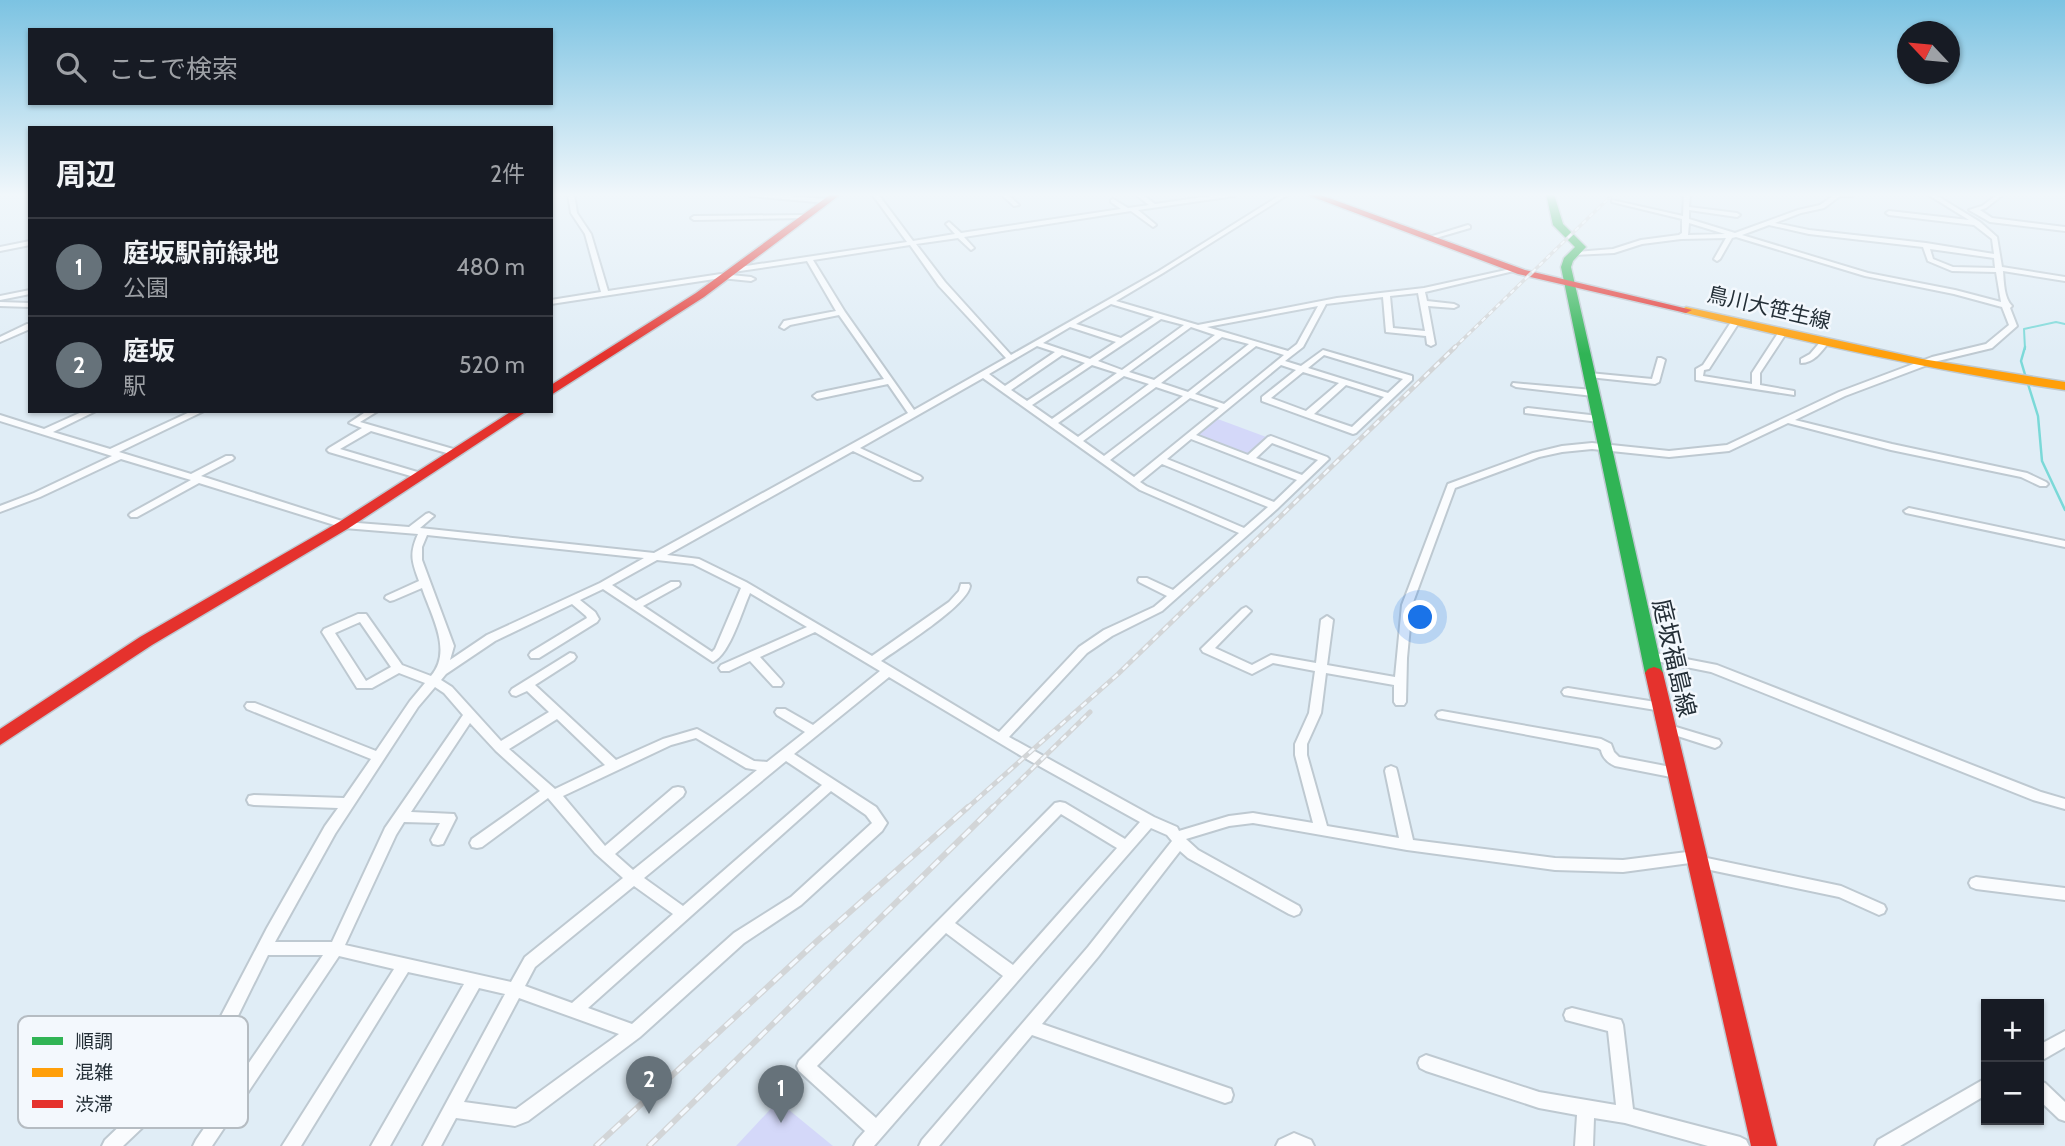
<!DOCTYPE html>
<html lang="ja">
<head>
<meta charset="utf-8">
<style>
	:root { --surface:#171b24; --page:#20242c; --text:#f1f3f6; --muted:#9ea1a6; --line:#363941; --accent:#66727a }
	body { margin:0; font-family:Cabin,"Noto Sans JP",sans-serif; background:var(--page); color:var(--text) }
	.controls { position:absolute; right:21px; bottom:21px; display:grid; overflow:hidden; border-radius:0px; box-shadow:0 2px 5px #0004 }
	.controls button { width:63px; height:63px; display:grid; place-items:center; padding:0; border:0; border-bottom:2px solid var(--line); background:var(--surface); color:var(--text); font:35px sans-serif }
	.compass { position:absolute; left:1897px; top:21px; width:63px; height:63px; border-radius:50%; background:var(--surface); box-shadow:0 2px 5px #0004; rotate:296deg }
	.you { position:absolute; left:1421px; top:618px; width:24px; height:24px; margin:-18px; border:5px solid #fff; border-radius:50%; background:#1a73e8; box-shadow:0 0 0 10px #1a73e833 }
	.badge { display:grid; place-items:center; width:46px; height:46px; border-radius:50%; background:var(--accent); color:#fff; font-size:23px; font-weight:700 }
	.pin { position:absolute; translate:-50% -58px; filter:drop-shadow(0 2px 4px #0008) }
	.pin::after { content:''; position:absolute; top:37px; width:24px; height:21px; background:inherit; clip-path:polygon(0 0,100% 0,50% 100%) }
	.list { margin:0; padding:0; list-style:none }
	h2 { display:flex; justify-content:space-between; align-items:center; height:91px; margin:0; padding:0 28px; font-size:30px }
	h2 small { font-size:23px; font-weight:400; color:var(--muted) }
	.list li { display:grid; grid-template-columns:46px 1fr auto; gap:21px; align-items:center; box-sizing:border-box; height:98px; padding:0 28px; border-top:2px solid var(--line) }
	.list b { display:block; font-size:26px; white-space:nowrap }
	.list p { margin:0; font-size:23px; white-space:nowrap; color:var(--muted) }
	.list em { font-size:23px; font-style:normal; color:var(--muted) }
	.icon { flex:none; width:38px; height:38px; fill:none; stroke:currentColor; stroke-width:2; stroke-linecap:round; stroke-linejoin:round }
	.map { position:relative; flex:none; width:2065px; height:1146px; overflow:hidden }
	.search { position:absolute; background:var(--surface); box-shadow:0 2px 5px #0004; left:28px; top:28px; width:525px; height:77px; display:flex; align-items:center; gap:18px; box-sizing:border-box; padding:0 24px; border-radius:0px; color:var(--muted); font-size:26px }
	.panel { position:absolute; background:var(--surface); box-shadow:0 2px 5px #0004; left:28px; top:126px; width:525px; height:287px; border-radius:0px }
	.map>svg:first-child { display:block }
	.green { fill:#d4d8f9 }
	.lines { fill:none; stroke-linecap:round; stroke-linejoin:round }
	.stream-far1 { stroke:#7bd9d8; stroke-width:2 }
	.stream { stroke:#7bd9d8; stroke-width:2.5 }
	.street-casing { stroke:#bec9d1; stroke-width:4 }
	.fast-casing { stroke:#bec9d1; stroke-width:3 }
	.slow-casing { stroke:#bec9d1; stroke-width:3 }
	.jam-casing { stroke:#bec9d1; stroke-width:3 }
	.street { fill:#fafcfe; fill-rule:evenodd }
	.fast { fill:#30b455; fill-rule:evenodd }
	.slow { fill:#ff9f0a; fill-rule:evenodd }
	.jam { fill:#e5322d; fill-rule:evenodd }
	.rail-far2-casing { stroke:#d2d5d7; stroke-width:3.5 }
	.rail-far1-casing { stroke:#d2d5d7; stroke-width:5 }
	.rail-casing { stroke:#d2d5d7; stroke-width:6 }
	.rail-far2 { stroke:#f3f8fd; stroke-width:2; stroke-dasharray:5; stroke-linecap:butt }
	.rail-far1 { stroke:#f3f8fd; stroke-width:2.5; stroke-dasharray:7; stroke-linecap:butt }
	.rail { stroke:#f3f8fd; stroke-width:3.5; stroke-dasharray:11; stroke-linecap:butt }
	.labels { text-anchor:middle; stroke-width:5; stroke-linejoin:round; paint-order:stroke }
	.far-street-label { font-size:21px; fill:#242f37; stroke:#f3f8fd }
	.street-label { font-size:24px; fill:#242f37; stroke:#f3f8fd }
	.key { fill:#f3f8fd; stroke:#b5bcc2; stroke-width:2 }
	.key-label { font-size:19px; fill:#242f37 }
</style>
</head>
<body>
<div class="map">
<svg width="2065" height="1146" viewBox="0 0 2065 1146">
	<rect width="100%" height="100%" fill="#e0edf6"/>
	<g class="green">
		<path d="M1215,418L1269,438L1248,457L1193,436Z"/>
		<path d="M778,1101L833,1146H736Z"/>
	</g>
	<g class="lines">
		<path class="stream-far1" d="M2025,349L2024,329L2056,322L2065,324"/>
		<g class="stream">
			<path d="M2025,347L2021,361L2026,378"/>
			<path d="M2028,384L2038,416L2042,461L2065,510"/>
		</g>
		<g class="street-casing">
			<g id="street">
				<path d="M568,194H574L577,213L591,234L608,291L721,274L751,277L755,279L751,281L721,278L551,304V300L601,292L585,234L571,213Z"/>
				<path d="M747,194H766L826,199L829,201L826,203L750,196Z"/>
				<path d="M872,194H878L913,241L955,234L946,224L949,222L961,233L1121,209L1111,202V200L1113,199L1128,208L1149,205L1135,194H1141L1155,204L1224,194H1237L1234,196L1138,210L1155,224L1156,225L1153,227L1131,211L964,237L974,248L971,250L958,238L916,244L945,282L1011,355L1159,271L1282,194H1289L1163,273L1116,301L1198,325L1337,298L1424,288L1515,268L1518,270L1425,292L1427,301L1454,304L1458,306L1454,308L1428,306L1435,344L1431,346L1427,344L1426,336L1386,332L1383,297L1326,304L1303,347L1285,361L1301,366L1323,350L1412,376V380L1356,433L1353,434L1262,401V397L1296,370L1281,365L1196,435L1248,455L1268,437L1271,436L1327,457L1329,459L1277,509L1162,611L1112,636L1087,653L1009,737L1154,817L1177,827L1179,831L1229,816L1253,813L1313,823L1295,755V744L1309,713L1315,671L1273,663L1252,674L1203,652L1201,649L1242,609L1246,607L1251,611L1215,648L1252,665L1271,655L1316,663L1321,620L1327,616L1333,620L1327,665L1395,677L1402,605L1448,484L1533,453L1562,446L1592,443L1669,451L1727,445L1839,392L1932,357L1986,344L2009,325L2002,307L1954,294L1865,276L1736,237L1732,238L1720,259L1717,261L1714,259L1726,238L1681,239L1642,244L1614,253L1574,255L1573,254L1576,252L1613,249L1641,240L1679,235L1682,233V219L1612,202V200L1683,216L1684,194H1690L1689,207L1737,213L1740,215L1737,217L1689,210V219L1735,233L1798,210L1820,205L1836,194H1855L1852,196H1840L1824,208L1801,213L1775,223L1809,230L1926,243L1994,254L1992,239L1974,225L1889,215L1886,213L1889,211L1969,220L1927,194H1934L1980,222L1997,237L2002,267L2065,277V281L2003,271C2004,283 2004,298 2012,306L2010,308L2017,326L1992,348L1938,361L1845,396L1795,420L1892,444L2027,473L2046,482L2048,484L2046,486H2040L2021,477L1891,450L1788,423L1729,451L1669,457L1592,449L1562,452L1539,457L1455,488L1412,605L1407,658L1406,702L1404,705H1396L1394,702V685L1326,673L1321,713L1307,744V755L1327,826L1399,838L1385,771L1386,768L1391,766L1396,768L1397,771L1413,840L1555,858L1623,860L1695,851L1700,853L1702,857L1841,886L1884,905L1886,909L1884,913L1879,915L1839,897L1696,867L1690,863L1623,872L1555,870L1407,850L1253,823L1229,826L1186,839L1198,850L1299,906L1301,910L1299,914L1294,916L1289,914L1188,858L1180,851L1098,957L1042,1024L1231,1089L1233,1095L1231,1101L1225,1103L1032,1035L939,1146H919L922,1140L1088,947L1172,841L1167,835L1151,828L874,1146H854L857,1140L865,1131L799,1071L797,1066L799,1061L1055,803L1060,802L1065,803L1125,839L1140,822L1023,757L889,677L794,754L876,807L887,823L882,831L801,905L744,943L640,1037L528,1121L515,1126L456,1118L441,1146H423L505,994L479,988L390,1146H371L464,984L408,972L301,1146H282L394,969L339,956L212,1146H193L196,1140L323,955H268L232,1028L183,1089L123,1146H102L105,1140L171,1077L220,1018L267,928L325,826L338,808L254,805L249,804L247,800L249,796L254,795L344,798L371,759L247,709L245,706L247,703H255L376,751L410,701L425,683L399,673L372,688H357L322,632L324,629L358,614H366L402,665L431,676C453,651 431,615 422,588L394,600L390,601L385,598L386,596L419,581C412,562 409,554 418,534L344,528L199,483L137,517H131L129,515L131,513L191,480L121,459L40,497L0,512V506L34,493L112,456L0,421V415L44,429L84,411H96L53,432L110,449L192,411H204L119,452L191,474L226,456H232L234,458L232,460L201,476L345,522L409,527L426,514L429,513L434,516L420,528L654,553L908,413L888,384L817,399L813,396L817,393L884,379L839,315L790,325L784,329L780,327L784,321L836,311L807,261L733,272L730,270L733,268L907,242ZM1689,223L1725,234L1688,235ZM1769,225L1809,234L1923,247L1928,261L1952,271L1996,272L2001,302L1955,290L1868,273L1742,235ZM910,245L939,286L1006,358L914,410L845,312L813,260ZM1930,249L1994,258L1995,268L1953,267L1933,259ZM1418,293L1425,331L1393,328L1390,296ZM1111,304L1154,317L1121,338L1076,324ZM1318,306L1297,344L1288,351L1207,327ZM1161,319L1184,325L1122,370L1098,361ZM1070,327L1116,342L1090,359L1043,343ZM1191,327L1215,335L1154,380L1129,372ZM1222,337L1249,344L1188,392L1161,383ZM1037,346L1055,352L1005,386L989,374ZM1256,346L1284,355L1224,404L1195,394ZM1062,355L1085,363L1027,401L1011,390ZM1324,355L1403,379L1388,393L1308,368ZM1092,365L1117,373L1052,419L1032,405ZM1303,372L1339,383L1306,411L1271,398ZM1124,376L1149,384L1078,437L1058,423ZM983,378L1140,490L1239,533L1173,590L1147,578H1139L1138,580L1139,582L1167,596L1154,607L1104,630L1079,647L999,732L881,661C899,648 967,606 970,586L969,584H961L959,591L949,602L872,656L746,582L699,559L667,555L853,451L914,480H920L922,478L920,476L860,448ZM1346,385L1384,397L1352,427L1314,414ZM1156,387L1183,396L1104,456L1083,441ZM1190,398L1219,408L1134,477L1110,460ZM1191,439L1297,480L1274,502L1167,459ZM1272,443L1318,460L1302,475L1256,458ZM1162,464L1268,507L1244,528L1146,486L1140,482ZM427,535L644,558L600,583L487,635L450,660L454,646L422,560V547ZM657,560L693,564L741,588L715,649L712,652L643,606L679,586L680,584L679,582H671L636,601L612,585ZM603,589L713,662C730,654 742,611 750,593L807,627L721,665L719,668L721,671H729L750,661L773,686H781L783,683L781,680L760,657L815,632L880,671L813,725L785,709H777L775,712L777,715L805,732L767,762L754,761L697,729L663,739L616,760L535,685L574,660L576,657L574,654L570,653L512,689L510,692L512,695L516,696L527,691L549,712L501,741L452,687L441,680L446,674L495,641L572,604L586,616L587,618L531,652L529,655L531,658H539L597,622L599,619L595,612L580,600ZM360,622L391,667L366,681L335,633ZM435,687L444,693L463,715L385,828L332,942H275L335,834L418,707ZM557,719L605,765L555,789L509,749ZM470,723L496,751L540,791L472,839L470,843L472,847L477,848L482,847L548,798L595,853L623,878L525,957L511,982L345,945L396,835L404,822L440,823L431,840L433,844L438,845L443,844L456,818L454,814L411,812ZM696,738L746,768L757,770L633,870L615,854L683,796L685,792L683,788L678,787L673,788L605,846L563,796L671,745ZM786,761L822,785L683,906L644,878ZM831,791L866,815L872,823L791,897L734,933L632,1024L588,1008ZM1061,814L1117,848L1013,965L955,923ZM634,886L673,914L572,1003L525,986L535,967ZM946,933L1003,976L876,1118L817,1066ZM519,998L619,1034L516,1109L464,1102Z"/>
				<path d="M1001,194H1007L1019,205L1014,206Z"/>
				<path d="M1998,194H2004L1986,208L1980,210L1992,218L2065,227V231L1990,222L1969,210L1982,206Z"/>
				<path d="M805,215L808,217L807,218L694,220L691,218L694,216Z"/>
				<path d="M1468,225L1470,226V228L1429,240L1426,238Z"/>
				<path d="M30,241V245L0,251V247Z"/>
				<path d="M30,290V294L0,300V296Z"/>
				<path d="M0,302L30,303V307L0,306Z"/>
				<path d="M1733,319L1740,321L1709,369L1704,370L1703,376L1752,384V373L1780,330H1783L1787,332L1760,373V385L1794,391V395L1696,380V369L1703,365Z"/>
				<path d="M27,324H30V329L0,342V337Z"/>
				<path d="M1822,340H1828L1829,342C1822,351 1814,363 1801,363V359L1810,354Z"/>
				<path d="M1658,358H1661L1665,360L1659,382L1655,384L1589,377L1585,375L1589,373L1652,379Z"/>
				<path d="M1513,383L1593,390L1597,393L1593,396L1516,387L1512,385Z"/>
				<path d="M1528,408L1599,416L1603,419L1599,422L1525,413V409Z"/>
				<path d="M367,411H378L360,422L460,451L462,453L457,456L371,431L340,449L424,474L426,476L421,479L329,452L327,450L329,448L362,428L349,423Z"/>
				<path d="M1909,508L2065,541V547L1906,513L1904,511Z"/>
				<path d="M1650,652L1717,665L2041,792L2065,799V809L2033,800L1711,672L1646,659L1644,656L1646,653Z"/>
				<path d="M1568,688L1662,703L1666,704L1668,707L1666,710L1662,711L1564,695L1562,692L1564,689Z"/>
				<path d="M1442,711L1601,739L1611,744L1614,752L1619,757L1676,768L1681,770L1682,773L1681,776L1676,778L1615,766C1608,763 1602,757 1601,750L1598,748L1438,718L1436,715L1438,712Z"/>
				<path d="M1666,724L1719,740L1721,743L1719,746L1715,748L1662,731L1660,728L1662,725Z"/>
				<path d="M1976,877L2065,888V900L1976,889L1971,887L1969,883L1971,879Z"/>
				<path d="M1572,1008L1621,1020L1623,1025L1633,1109L1740,1137L1746,1140L1749,1146H1708L1625,1123L1594,1118L1593,1146H1575L1577,1115L1539,1108L1426,1071L1420,1068L1418,1063L1420,1058L1426,1055L1539,1092L1616,1105L1608,1031L1566,1020L1564,1015L1566,1010Z"/>
				<path d="M2065,1031V1047L2039,1062V1045Z"/>
				<path d="M1986,1078V1095L1900,1146H1875L1878,1140Z"/>
				<path d="M2039,1081L2045,1083L2065,1102V1121L2059,1119L2039,1100Z"/>
				<path d="M1294,1133L1311,1140L1314,1146H1276L1279,1140Z"/>
			</g>
		</g>
		<g class="fast-casing">
			<path id="fast" d="M1546,194H1554L1563,224L1586,247L1573,261L1571,267L1663,673L1660,677H1648L1645,673L1561,267L1564,258L1575,247L1553,225Z"/>
		</g>
		<g class="slow-casing">
			<path id="slow" d="M1686,307L1922,359L2065,382V390C1936,371 1809,343 1682,312L1680,310Z"/>
		</g>
		<g class="jam-casing">
			<g id="jam">
				<path d="M831,194H841L704,297L551,395V385L696,293Z"/>
				<path d="M1305,194H1318L1525,270L1692,310L1686,313L1518,274Z"/>
				<path d="M512,411H527L349,528L152,645L0,745V729L140,637L339,522Z"/>
				<path d="M1654,667L1660,669L1663,673L1777,1146H1751L1645,673L1648,669Z"/>
			</g>
		</g>
		<use href="#street" class="street"/>
		<use href="#fast" class="fast"/>
		<use href="#slow" class="slow"/>
		<use href="#jam" class="jam"/>
		<g class="rail-far2-casing">
			<path id="rail-far2" d="M1453,349L1613,194"/>
		</g>
		<g class="rail-far1-casing">
			<g id="rail-far1">
				<path d="M966,809L1118,674L1455,347"/>
				<path d="M991,809L1090,712"/>
			</g>
		</g>
		<g class="rail-casing">
			<g id="rail">
				<path d="M596,1146L816,942L968,807"/>
				<path d="M649,1146L993,807"/>
			</g>
		</g>
		<use href="#rail-far2" class="rail-far2"/>
		<use href="#rail-far1" class="rail-far1"/>
		<use href="#rail" class="rail"/>
	</g>
	<linearGradient id="sky" x2="0" y2="1"><stop stop-color="#7cc3e2"/><stop offset="0.55" stop-color="#f1f7fb"/><stop offset="1" stop-color="#f1f7fb" stop-opacity="0"/></linearGradient>
	<rect width="2065" height="354" fill="url(#sky)"/>
	<g class="labels">
		<g class="far-street-label">
			<text transform="translate(1769 308) rotate(13)" y="7">鳥川大笹生線</text>
		</g>
		<g class="street-label">
			<text transform="translate(1674 658) rotate(77)" y="8">庭坂福島線</text>
		</g>
	</g>
	<rect x="18" y="1016" width="230" height="112" rx="10" class="key"/>
	<rect x="32" y="1037" width="31" height="8" fill="#30b455"/>
	<rect x="32" y="1068" width="31" height="9" fill="#ff9f0a"/>
	<rect x="32" y="1100" width="31" height="8" fill="#e5322d"/>
	<g class="key-label">
		<text x="75" y="1048">順調</text>
		<text x="75" y="1079">混雑</text>
		<text x="75" y="1111">渋滞</text>
	</g>
</svg>
<div class="controls">
<button>+</button>
<button>−</button>
</div>
<svg class="compass" viewBox="-18 -18 36 36"><path d="M0-13l5 13h-10z" fill="#e53935"/><path d="M0 13l5-13h-10z" fill="#9ea1a6"/></svg>
<div class="you"></div>
<div class="pin badge" style="left:781px;top:1123px">1</div>
<div class="pin badge" style="left:649px;top:1114px">2</div>
<div class="search"><svg class="icon" aria-label="search" viewBox="0 0 24 24"><circle cx="10" cy="10" r="6"/><path d="M15 15l6 6"/></svg>ここで検索</div>
<section class="panel">
<h2>周辺<small>2件</small></h2>
<ul class="list">
<li><span class="badge">1</span><div><b>庭坂駅前緑地</b><p>公園</p></div><em>480 m</em></li>
<li><span class="badge">2</span><div><b>庭坂</b><p>駅</p></div><em>520 m</em></li>
</ul>
</section>
</div>
</body>
</html>
